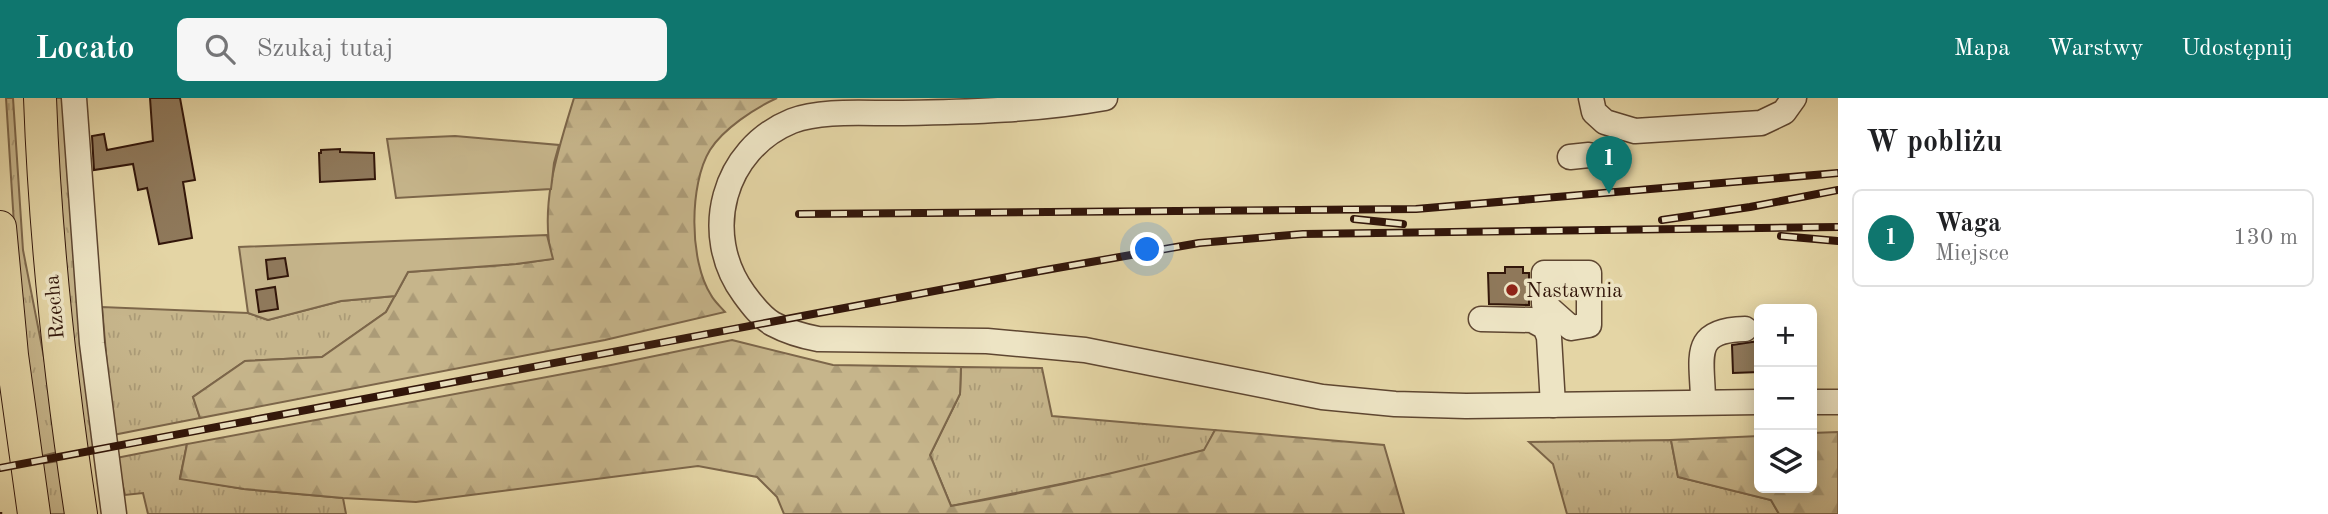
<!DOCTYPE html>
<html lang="pl">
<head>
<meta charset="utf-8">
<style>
	:root { --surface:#fff; --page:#f6f6f6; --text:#202124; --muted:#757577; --line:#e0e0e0; --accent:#0f766e }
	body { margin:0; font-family:"Old Standard TT",serif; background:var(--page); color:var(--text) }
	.controls { position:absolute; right:21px; bottom:21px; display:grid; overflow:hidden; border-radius:10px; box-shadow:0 4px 18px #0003 }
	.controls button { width:63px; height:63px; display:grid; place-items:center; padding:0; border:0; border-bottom:2px solid var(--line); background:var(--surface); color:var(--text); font:35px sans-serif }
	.you { position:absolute; left:1148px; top:152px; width:24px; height:24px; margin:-18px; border:5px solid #fff; border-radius:50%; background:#1a73e8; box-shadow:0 0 0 10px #1a73e833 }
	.badge { display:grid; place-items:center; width:46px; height:46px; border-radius:50%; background:var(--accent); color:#fff; font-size:23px; font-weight:700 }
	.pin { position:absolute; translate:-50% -58px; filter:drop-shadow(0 2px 4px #0008) }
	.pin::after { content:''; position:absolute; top:37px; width:24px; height:21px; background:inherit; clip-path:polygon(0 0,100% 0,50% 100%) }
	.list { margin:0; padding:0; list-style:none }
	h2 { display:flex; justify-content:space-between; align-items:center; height:91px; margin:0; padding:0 28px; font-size:30px }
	h2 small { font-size:23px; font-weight:400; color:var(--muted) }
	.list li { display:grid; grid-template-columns:46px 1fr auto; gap:21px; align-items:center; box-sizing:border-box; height:98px; margin:0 14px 14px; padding:0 14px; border:2px solid var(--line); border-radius:10px }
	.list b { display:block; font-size:26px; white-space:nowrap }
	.list p { margin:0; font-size:23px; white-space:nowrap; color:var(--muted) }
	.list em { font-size:23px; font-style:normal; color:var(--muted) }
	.icon { flex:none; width:38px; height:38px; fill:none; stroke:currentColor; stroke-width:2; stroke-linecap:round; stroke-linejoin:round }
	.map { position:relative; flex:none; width:1838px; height:416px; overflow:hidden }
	header { display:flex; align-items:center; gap:42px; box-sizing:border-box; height:98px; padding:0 35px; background:var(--accent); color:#fff }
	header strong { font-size:33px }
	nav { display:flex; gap:38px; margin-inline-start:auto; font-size:24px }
	.search { width:490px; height:63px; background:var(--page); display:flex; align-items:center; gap:18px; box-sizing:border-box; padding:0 24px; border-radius:10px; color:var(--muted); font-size:26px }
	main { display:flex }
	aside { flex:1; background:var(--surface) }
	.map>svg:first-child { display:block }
	.grass { fill:url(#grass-tufts); stroke:#7c664a; stroke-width:2 }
	.forest { fill:url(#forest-firs); stroke:#7c664a; stroke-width:2 }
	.garden { fill:#c6b58b; stroke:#7c664a; stroke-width:2 }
	.building { fill:#8f795b; stroke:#32160a; stroke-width:2 }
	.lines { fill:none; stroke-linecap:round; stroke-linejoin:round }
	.minor-casing { stroke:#5e4631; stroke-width:27 }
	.major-casing { stroke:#32160a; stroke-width:34 }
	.path { stroke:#32160a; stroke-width:4.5; stroke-dasharray:5 3.5; stroke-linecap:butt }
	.minor { stroke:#ede4c4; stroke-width:24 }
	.major { stroke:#e4d5a5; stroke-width:32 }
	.rail-casing { stroke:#32160a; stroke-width:8 }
	.rail { stroke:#ede4c4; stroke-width:5; stroke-dasharray:16; stroke-linecap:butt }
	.poi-dot { fill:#8f2418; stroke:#ede4c4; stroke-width:2.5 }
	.labels { text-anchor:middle; stroke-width:7; stroke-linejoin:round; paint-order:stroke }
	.poi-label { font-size:21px; fill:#32160a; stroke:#ede4c4; text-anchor:start }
	.street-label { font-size:21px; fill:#32160a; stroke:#ede4c4 }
</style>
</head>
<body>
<header>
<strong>Locato</strong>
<div class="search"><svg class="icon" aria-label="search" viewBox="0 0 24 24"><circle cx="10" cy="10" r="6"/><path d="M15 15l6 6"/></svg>Szukaj tutaj</div>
<nav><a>Mapa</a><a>Warstwy</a><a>Udostępnij</a></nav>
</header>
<main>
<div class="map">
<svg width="1838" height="416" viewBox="0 0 1838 416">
	<defs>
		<pattern id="grass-tufts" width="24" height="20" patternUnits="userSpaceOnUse" patternTransform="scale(1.75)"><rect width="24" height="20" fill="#c6b58b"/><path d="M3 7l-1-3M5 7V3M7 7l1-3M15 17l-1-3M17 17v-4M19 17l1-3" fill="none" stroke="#ab9b77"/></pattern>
		<pattern id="forest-firs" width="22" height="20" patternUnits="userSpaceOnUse" patternTransform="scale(1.75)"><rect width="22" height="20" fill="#c6b58b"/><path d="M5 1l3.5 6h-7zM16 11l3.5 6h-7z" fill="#ab9b77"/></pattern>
	</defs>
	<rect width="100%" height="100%" fill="#e4d5a5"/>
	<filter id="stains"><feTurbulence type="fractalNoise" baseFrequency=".00286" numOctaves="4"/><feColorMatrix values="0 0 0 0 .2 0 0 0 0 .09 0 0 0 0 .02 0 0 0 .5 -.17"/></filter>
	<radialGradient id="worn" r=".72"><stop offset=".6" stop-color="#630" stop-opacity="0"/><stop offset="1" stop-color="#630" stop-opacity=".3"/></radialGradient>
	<g class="grass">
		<path d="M6,0H13L23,152L49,285L58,354L38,359L16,158Z"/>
		<path d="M54,0H64L67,71L95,348L85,351L70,228Z"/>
		<path d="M395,198L386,214L322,259L245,263L193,299L200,320L113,337L102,209L248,215L268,222L341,203Z"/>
		<path d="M961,269L1042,270L1052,318L1215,332L1205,352L1130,372L951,408L930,357L960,296Z"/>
		<path d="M1671,342L1678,379L1771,402L1779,416H1567L1553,366L1529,344Z"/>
		<path d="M187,346L180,380L244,391L343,400L346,416H148L143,395L125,397L116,360Z"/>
		<path d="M59,363L67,416H47L39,366Z"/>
	</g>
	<g class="forest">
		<path d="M574,0H777C755,10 723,31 710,52C689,86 689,163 711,197C714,203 720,208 725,214L605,242L200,320L193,299L245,263L322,259L386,214L408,174L516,166L552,161C539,107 558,52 574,0Z"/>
		<path d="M732,242L833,267L961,269L960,296L930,357L951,408C1037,393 1121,374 1204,352L1215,332L1384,347L1404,416H784L777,399L757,379L698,368L416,404L343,400L244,391L180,381L187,346L611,267Z"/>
		<path d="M1838,334V416H1779L1771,402L1678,379L1671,342L1759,338V390H1812V335Z"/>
	</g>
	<g class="garden">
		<path d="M455,38L559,47L554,65L551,91L396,100L387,41Z"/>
		<path d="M547,137L553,161L516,166L408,174L395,198L341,203L268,222L248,215L239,149Z"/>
	</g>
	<g class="building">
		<path d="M150,0H180L195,82L183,84L192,140L159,146L147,90L138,92L133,66L94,72L92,38L104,36L107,52L153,43Z"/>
		<path d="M340,51V54L374,55L375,81L320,84L319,55H321V52Z"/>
		<path d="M285,160L288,178L268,181L266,162Z"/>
		<path d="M1505,169H1523V175H1529V207L1489,206L1488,175H1505Z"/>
		<path d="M275,189L278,211L259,214L256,192Z"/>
		<path d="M1759,243V274L1733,275L1732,247Z"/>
	</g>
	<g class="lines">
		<g class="minor-casing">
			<g id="minor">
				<path d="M74,0L92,245L114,416"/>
				<path d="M1105,0C1038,12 971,14 903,15C870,16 823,11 792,23C723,51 700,136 744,196C752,207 761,219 773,226C788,234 802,238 818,241L987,243L1085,252L1322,299L1395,306L1466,308L1759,304"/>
				<path d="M1591,0L1594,14L1605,24L1635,33L1761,25L1784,14L1794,0"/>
				<path d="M1570,59L1589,57"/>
				<path d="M1544,175H1589V227L1571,230L1544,206Z"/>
				<path d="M1481,221L1532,222L1545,229L1549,239L1553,307"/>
				<path d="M1703,304C1703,261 1689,232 1745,231"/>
				<path d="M1812,304H1838"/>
			</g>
		</g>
		<g class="major-casing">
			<g id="major">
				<path d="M40,0C45,140 60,278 81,416"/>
				<path d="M0,129L12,257L34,416"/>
			</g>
		</g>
		<path class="path" d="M0,414V416"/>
		<use href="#minor" class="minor"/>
		<use href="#major" class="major"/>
		<g class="rail-casing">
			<g id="rail">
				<path d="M799,116L1416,111L1838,75"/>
				<path d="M1354,121L1403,126"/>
				<path d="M1662,122L1750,109L1838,92"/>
				<path d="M1781,138L1838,143"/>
				<path d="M0,370L1040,173L1199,145L1303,136L1838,129"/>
			</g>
		</g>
		<use href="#rail" class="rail"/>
	</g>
	<circle class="poi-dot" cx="1512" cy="192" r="7"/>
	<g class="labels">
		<g class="poi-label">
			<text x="1526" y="199">Nastawnia</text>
		</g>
		<g class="street-label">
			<text transform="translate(54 209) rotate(-95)" y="7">Rzecha</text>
		</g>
	</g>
	<rect width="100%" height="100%" filter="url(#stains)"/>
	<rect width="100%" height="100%" fill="url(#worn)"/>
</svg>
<div class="controls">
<button>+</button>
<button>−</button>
<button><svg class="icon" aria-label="layers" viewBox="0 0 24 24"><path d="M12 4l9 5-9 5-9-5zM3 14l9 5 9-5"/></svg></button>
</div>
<div class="you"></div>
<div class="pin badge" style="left:1609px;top:96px">1</div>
</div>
<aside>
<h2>W pobliżu<small></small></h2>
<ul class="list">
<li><span class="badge">1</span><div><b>Waga</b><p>Miejsce</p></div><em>130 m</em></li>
</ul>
</aside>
</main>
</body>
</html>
